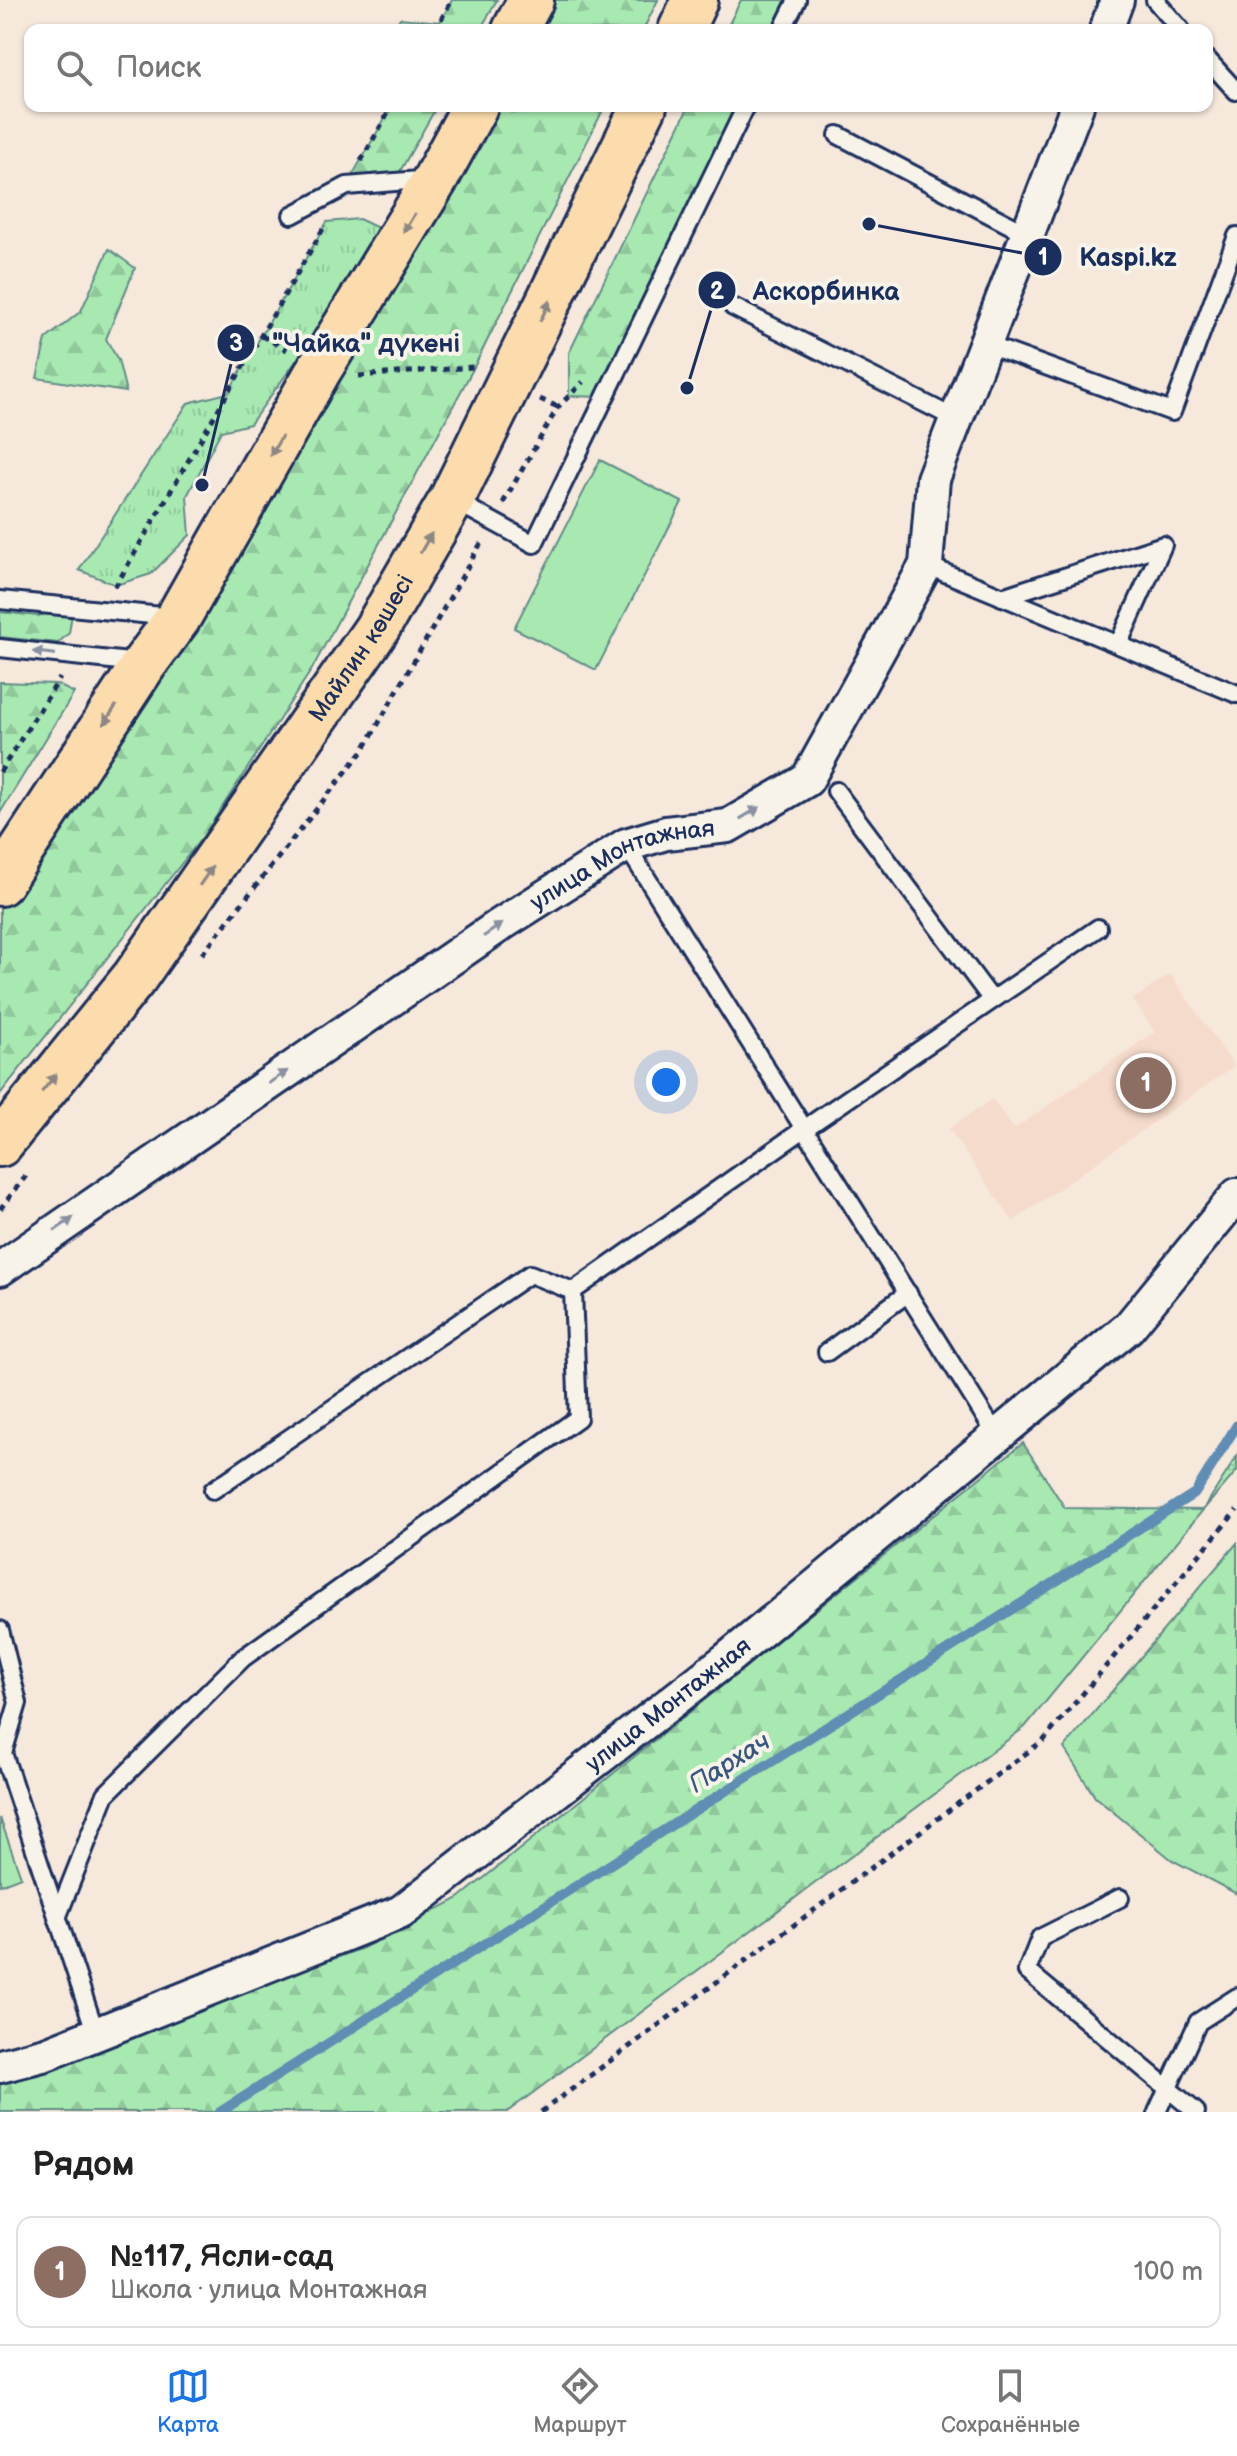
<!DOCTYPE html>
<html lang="ru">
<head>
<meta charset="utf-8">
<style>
	:root { --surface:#fff; --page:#f2f2f2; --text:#222; --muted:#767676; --line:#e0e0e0; --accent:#1a73e8 }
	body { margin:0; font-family:"Balsamiq Sans",sans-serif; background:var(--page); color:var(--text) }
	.you { position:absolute; left:666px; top:1082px; width:28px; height:28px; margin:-20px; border:6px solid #fff; border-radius:50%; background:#1a73e8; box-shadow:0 0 0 12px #1a73e833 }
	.badge { display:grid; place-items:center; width:52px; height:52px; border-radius:50%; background:var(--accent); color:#fff; font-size:26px; font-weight:700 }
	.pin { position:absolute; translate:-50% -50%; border:4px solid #fff; box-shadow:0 2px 8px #0006 }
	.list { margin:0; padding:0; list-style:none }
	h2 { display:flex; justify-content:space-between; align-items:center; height:104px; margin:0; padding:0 32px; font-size:34px }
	h2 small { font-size:26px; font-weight:400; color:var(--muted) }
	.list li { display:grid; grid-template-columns:52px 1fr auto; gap:24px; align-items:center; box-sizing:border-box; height:112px; margin:0 16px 16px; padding:0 16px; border:2px solid var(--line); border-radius:16px }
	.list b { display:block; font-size:30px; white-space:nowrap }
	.list p { margin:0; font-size:26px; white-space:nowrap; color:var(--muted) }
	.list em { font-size:26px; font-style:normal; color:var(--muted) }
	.icon { flex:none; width:44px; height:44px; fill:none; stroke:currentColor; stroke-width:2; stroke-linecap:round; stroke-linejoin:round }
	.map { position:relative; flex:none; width:1237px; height:2112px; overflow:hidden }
	.search { position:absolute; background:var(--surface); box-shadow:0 2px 6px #0004; left:24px; right:24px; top:24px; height:88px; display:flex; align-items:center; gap:20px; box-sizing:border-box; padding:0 28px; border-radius:16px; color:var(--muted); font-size:30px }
	.sheet { height:232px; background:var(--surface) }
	nav { display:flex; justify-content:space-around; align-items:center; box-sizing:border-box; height:112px; border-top:2px solid var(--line); background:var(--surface); font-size:22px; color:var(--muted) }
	nav a { display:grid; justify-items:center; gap:4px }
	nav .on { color:var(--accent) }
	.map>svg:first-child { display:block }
	.built { fill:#f5dbcb }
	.grass { fill:url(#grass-tufts); stroke:#628c88; stroke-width:2 }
	.forest { fill:url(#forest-firs); stroke:#628c88; stroke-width:2 }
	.garden { fill:#a8e9b1; stroke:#628c88; stroke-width:2 }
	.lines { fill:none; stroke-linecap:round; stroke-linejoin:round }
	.stream { stroke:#5e8db3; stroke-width:10 }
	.lane-casing { stroke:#1b2f5e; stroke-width:22 }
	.street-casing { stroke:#1b2f5e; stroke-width:38 }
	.primary-casing { stroke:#1b2f5e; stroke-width:50 }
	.path { stroke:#1b2f5e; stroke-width:5; stroke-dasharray:6 6; stroke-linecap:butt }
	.lane { stroke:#f7f3e8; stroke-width:16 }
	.street { stroke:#f7f3e8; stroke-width:32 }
	.primary { stroke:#fcdcac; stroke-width:44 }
	.oneway { fill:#8c8685 }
	.oneway2 { fill:#8991a3 }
	.labels { text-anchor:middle; stroke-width:8; stroke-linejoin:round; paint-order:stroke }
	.street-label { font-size:24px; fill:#1b2f5e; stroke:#f7f3e8 }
	.water-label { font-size:26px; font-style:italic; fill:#375681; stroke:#f7f3e8 }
	.leader { fill:none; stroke:#1b2f5e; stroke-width:3 }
	.callout-dot { fill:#1b2f5e; stroke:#f7f3e8; stroke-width:3 }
	.mark-label { font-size:24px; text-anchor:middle; font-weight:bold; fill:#fff }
	.callout-label { font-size:26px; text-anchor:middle; font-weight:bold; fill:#1b2f5e; stroke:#f7f3e8; stroke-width:8; stroke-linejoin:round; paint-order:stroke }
</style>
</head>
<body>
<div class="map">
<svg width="1237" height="2112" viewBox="0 0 1237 2112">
	<defs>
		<pattern id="grass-tufts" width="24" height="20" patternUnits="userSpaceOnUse" patternTransform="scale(2)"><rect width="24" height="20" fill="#a8e9b1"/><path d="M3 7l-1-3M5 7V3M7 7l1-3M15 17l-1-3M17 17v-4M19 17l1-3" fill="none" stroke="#90c89b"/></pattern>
		<pattern id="forest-firs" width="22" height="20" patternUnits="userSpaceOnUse" patternTransform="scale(2)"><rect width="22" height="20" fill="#a8e9b1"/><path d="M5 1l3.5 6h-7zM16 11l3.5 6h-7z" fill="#90c89b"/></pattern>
	</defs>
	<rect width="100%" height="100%" fill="#f6e8db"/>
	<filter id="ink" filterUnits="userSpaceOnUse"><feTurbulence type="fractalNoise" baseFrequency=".0125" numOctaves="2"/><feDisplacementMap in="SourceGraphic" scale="16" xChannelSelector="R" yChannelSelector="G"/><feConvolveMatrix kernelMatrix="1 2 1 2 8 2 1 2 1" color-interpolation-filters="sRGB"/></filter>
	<g filter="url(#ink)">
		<path class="built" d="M1170,974L1234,1066L1013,1221L949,1129L992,1099L1014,1129L1155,1032L1133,1000Z"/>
		<g class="grass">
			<path d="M359,219L378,228L299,357L250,424L221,431L187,496L190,535L151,574L116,585L79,570L188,403L228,393L327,222Z"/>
			<path d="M1237,1456V1471L1203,1510Z"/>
		</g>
		<g class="forest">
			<path d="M452,0H497L480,30H393L400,18L440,22Z"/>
			<path d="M546,0H658L643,30H530Z"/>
			<path d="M741,0H797L782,30H726Z"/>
			<path d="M392,106H437L399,173L352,176Z"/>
			<path d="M490,106H605L474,367L312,669L204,835L0,1094V908L251,527Z"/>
			<path d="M689,106H746L606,397L569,396V353Z"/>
			<path d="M109,249L135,268L106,339L118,360L126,392L37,378L46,339L81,311Z"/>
			<path d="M73,607L69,633L58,643L0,637V612L38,616Z"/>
			<path d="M0,682L56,684L74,693L0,813Z"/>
			<path d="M1023,1443L1065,1508L1203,1510L1025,1727L507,2112H0V2081L363,1948L459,1898Z"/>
			<path d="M1237,1543V1894L1172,1860L1095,1797L1064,1748Z"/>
		</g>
		<g class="garden">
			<path d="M600,460L682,502L596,670L514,628Z"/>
			<path d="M0,1818L21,1877L0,1885Z"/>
		</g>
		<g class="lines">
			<path class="stream" d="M220,2112L1195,1493L1237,1425"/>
			<g class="lane-casing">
				<g id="lane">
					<path d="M1155,0L1181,30"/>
					<path d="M782,30L797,0"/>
					<path d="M1207,59L1236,91"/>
					<path d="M838,135L1027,234"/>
					<path d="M292,215L347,186L431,179"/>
					<path d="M733,307L956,419"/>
					<path d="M985,344L1172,412L1237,236"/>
					<path d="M453,500L534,544L746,106"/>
					<path d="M926,565L1237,694"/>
					<path d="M1002,597L1163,545L1118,645"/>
					<path d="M0,600L172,617"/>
					<path d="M0,648L138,663"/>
					<path d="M836,791L992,1000"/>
					<path d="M626,845L997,1436"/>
					<path d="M827,1352L908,1293"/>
					<path d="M213,1490L530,1274L573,1291"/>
					<path d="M0,1630L18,1703L3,1753L96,2034"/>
					<path d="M1120,1898L1040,1938L1027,1971L1196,2112"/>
					<path d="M57,1918L106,1794L243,1658L578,1418L573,1291L804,1129L1098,928"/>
					<path d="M1157,2112L1198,2022L1237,1997"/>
				</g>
			</g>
			<g class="street-casing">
				<g id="street">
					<path d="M1106,30L1117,0"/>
					<path id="s1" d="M0,1269L500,925L626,845L666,833L728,826L807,780L926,565L933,479L1077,106"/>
					<path id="s2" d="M0,2066L46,2054L401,1912L727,1659L1129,1327L1237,1195"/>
				</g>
			</g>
			<g class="primary-casing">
				<g id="primary">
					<path d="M515,30L531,0"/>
					<path d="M681,30L695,0"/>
					<path d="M0,883L144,664L178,618L320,368L436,178L475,106"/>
					<path id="s3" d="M0,1144L135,977L376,630L452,499L644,106"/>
				</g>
			</g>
			<g class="path">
				<path d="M435,30L452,0"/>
				<path d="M361,161L392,106"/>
				<path d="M262,336L287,350"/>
				<path d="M359,376L474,367"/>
				<path d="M540,399L558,407"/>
				<path d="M503,503L558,407L583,382"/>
				<path d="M115,587L323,229"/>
				<path d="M0,772L60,678"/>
				<path d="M202,954L364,749L481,543"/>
				<path d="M0,1209L29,1172"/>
				<path d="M541,2112L1044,1740L1237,1510"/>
			</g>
			<use href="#lane" class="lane"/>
			<use href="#street" class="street"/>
			<use href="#primary" class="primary"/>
		</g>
		<defs><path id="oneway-solid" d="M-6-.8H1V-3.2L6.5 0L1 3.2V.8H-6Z" transform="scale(2)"/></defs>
		<g class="oneway">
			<use href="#oneway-solid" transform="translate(409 223) rotate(121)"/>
			<use href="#oneway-solid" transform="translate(545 311) rotate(-64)"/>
			<use href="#oneway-solid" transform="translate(276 446) rotate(120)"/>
			<use href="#oneway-solid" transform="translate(426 543) rotate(-60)"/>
			<use href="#oneway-solid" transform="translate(110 715) rotate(123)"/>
			<use href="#oneway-solid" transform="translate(206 876) rotate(-55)"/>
			<use href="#oneway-solid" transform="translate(49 1083) rotate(-51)"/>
		</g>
		<g class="oneway2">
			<use href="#oneway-solid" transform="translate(44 653) rotate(-173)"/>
			<use href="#oneway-solid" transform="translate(750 813) rotate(-31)"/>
			<use href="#oneway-solid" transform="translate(493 930) rotate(-34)"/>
			<use href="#oneway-solid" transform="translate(278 1077) rotate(-34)"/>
			<use href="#oneway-solid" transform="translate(64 1224) rotate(-35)"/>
		</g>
	</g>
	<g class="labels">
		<g class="street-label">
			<text dy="8" stroke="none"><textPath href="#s3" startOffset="614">Майлин көшесі</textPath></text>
			<text dy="8" stroke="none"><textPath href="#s1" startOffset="746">улица Монтажная</textPath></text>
			<text dy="8" stroke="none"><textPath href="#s2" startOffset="768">улица Монтажная</textPath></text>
		</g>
		<g class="water-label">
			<text transform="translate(729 1762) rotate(-32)" y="9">Пархач</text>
		</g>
	</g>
	<path class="leader" d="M869 224L1043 257M687 388L717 290M202 485L236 343"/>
	<g class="callout-dot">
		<circle cx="869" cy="224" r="8"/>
		<circle cx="687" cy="388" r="8"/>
		<circle cx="202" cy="485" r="8"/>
		<circle cx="1043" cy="257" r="20"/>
		<circle cx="717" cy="290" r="20"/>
		<circle cx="236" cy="343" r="20"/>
	</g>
	<g class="mark-label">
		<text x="1043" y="265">1</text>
		<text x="717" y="299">2</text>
		<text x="236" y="351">3</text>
	</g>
	<g class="callout-label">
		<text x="1128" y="266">Kaspi.kz</text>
		<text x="826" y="300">Аскорбинка</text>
		<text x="366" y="352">"Чайка" дүкені</text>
	</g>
</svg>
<div class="you"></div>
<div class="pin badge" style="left:1146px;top:1083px;background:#8d6e63">1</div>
<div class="search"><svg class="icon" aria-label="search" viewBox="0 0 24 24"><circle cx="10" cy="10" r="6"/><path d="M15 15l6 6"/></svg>Поиск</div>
</div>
<section class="sheet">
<h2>Рядом<small></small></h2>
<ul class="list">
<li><span class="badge" style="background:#8d6e63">1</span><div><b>№117, Ясли-сад</b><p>Школа · улица Монтажная</p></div><em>100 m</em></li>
</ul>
</section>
<nav>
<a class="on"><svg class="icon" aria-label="map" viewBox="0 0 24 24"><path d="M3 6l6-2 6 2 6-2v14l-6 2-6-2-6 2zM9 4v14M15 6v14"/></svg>Карта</a>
<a><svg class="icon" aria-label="directions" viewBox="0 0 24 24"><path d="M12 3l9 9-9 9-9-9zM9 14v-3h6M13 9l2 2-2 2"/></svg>Маршрут</a>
<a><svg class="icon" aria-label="saved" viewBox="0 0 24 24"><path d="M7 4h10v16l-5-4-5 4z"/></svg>Сохранённые</a>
</nav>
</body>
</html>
